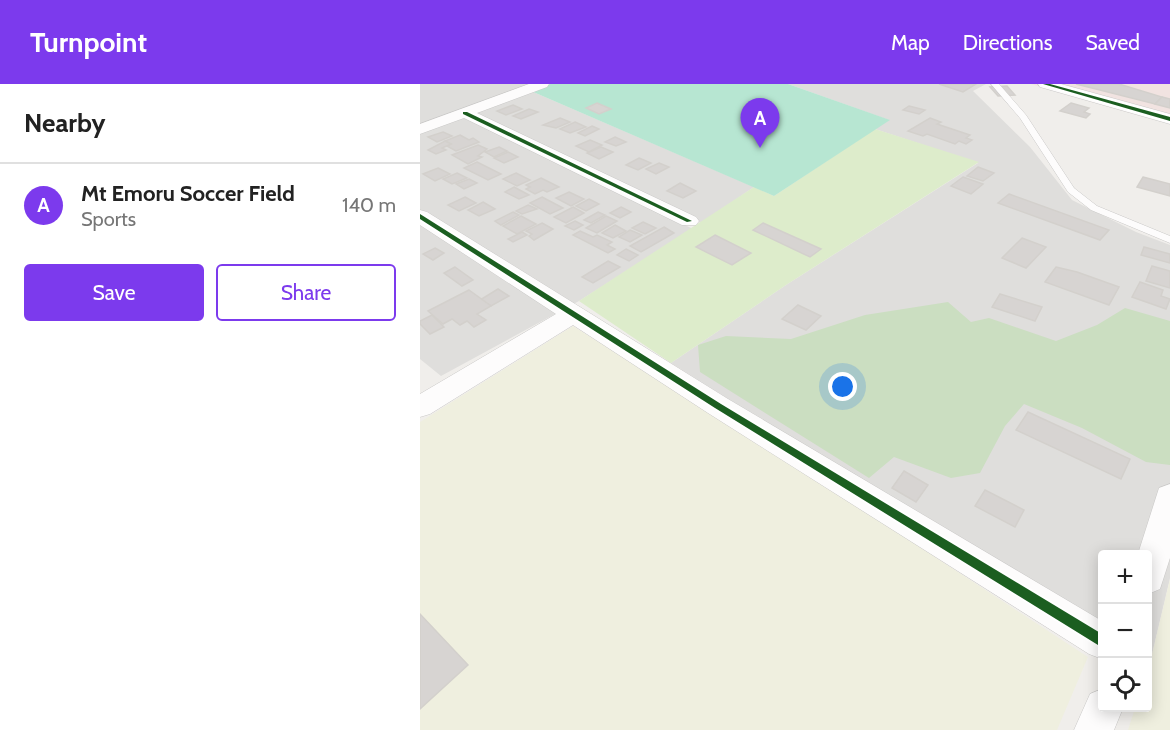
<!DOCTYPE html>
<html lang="en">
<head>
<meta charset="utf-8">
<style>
	:root { --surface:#fff; --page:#f2f2f2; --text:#222; --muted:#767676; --line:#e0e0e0; --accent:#7c3aed }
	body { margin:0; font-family:Cabin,sans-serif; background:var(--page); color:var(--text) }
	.controls { position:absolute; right:18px; bottom:18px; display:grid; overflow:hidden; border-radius:6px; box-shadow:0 3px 15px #0003 }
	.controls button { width:54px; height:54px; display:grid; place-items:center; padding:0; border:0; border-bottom:2px solid var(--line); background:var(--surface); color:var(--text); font:30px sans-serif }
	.you { position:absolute; left:423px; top:303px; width:21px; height:21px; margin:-15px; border:4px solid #fff; border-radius:50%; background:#1a73e8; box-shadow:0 0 0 9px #1a73e833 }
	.badge { display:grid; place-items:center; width:39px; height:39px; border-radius:50%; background:var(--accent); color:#fff; font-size:20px; font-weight:700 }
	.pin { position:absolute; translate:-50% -50px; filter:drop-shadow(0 2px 3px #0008) }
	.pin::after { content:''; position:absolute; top:32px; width:21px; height:18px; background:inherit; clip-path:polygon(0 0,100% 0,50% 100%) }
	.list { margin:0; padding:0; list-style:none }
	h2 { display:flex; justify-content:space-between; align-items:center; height:78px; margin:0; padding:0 24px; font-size:26px }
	h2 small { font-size:20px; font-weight:400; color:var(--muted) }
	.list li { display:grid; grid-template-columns:39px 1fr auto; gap:18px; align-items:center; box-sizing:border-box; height:84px; padding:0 24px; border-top:2px solid var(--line) }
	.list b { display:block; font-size:22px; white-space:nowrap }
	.list p { margin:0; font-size:20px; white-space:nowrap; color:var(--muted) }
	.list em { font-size:20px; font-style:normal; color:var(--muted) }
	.actions { display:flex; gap:12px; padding:18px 24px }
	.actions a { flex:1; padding:14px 0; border:2px solid var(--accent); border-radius:6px; text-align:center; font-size:21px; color:var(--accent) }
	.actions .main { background:var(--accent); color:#fff }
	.icon { flex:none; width:33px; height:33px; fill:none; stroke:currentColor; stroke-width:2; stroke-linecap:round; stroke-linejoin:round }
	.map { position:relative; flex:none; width:750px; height:646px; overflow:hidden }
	header { display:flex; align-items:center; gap:36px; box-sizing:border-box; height:84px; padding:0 30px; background:var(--accent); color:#fff }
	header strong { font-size:28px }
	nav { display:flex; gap:33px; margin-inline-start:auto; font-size:21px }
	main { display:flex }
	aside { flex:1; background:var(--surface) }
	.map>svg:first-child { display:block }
	.residential { fill:#dfdedc }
	.commercial { fill:#f1e3e1 }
	.farmland { fill:#efefdf }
	.grass { fill:#ddeccb }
	.forest { fill:#cbdec1 }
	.pitch { fill:#b7e6d2 }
	.building { fill:#d7d4d2; stroke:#d3d0cc; stroke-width:1.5 }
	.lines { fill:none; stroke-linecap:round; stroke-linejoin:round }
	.service-casing { stroke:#c9c8c7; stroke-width:1 }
	.minor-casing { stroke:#c9c8c7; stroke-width:1 }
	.service { fill:#fdfcfc; fill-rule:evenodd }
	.minor { fill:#fdfcfc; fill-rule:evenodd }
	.cycleway-casing { stroke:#fff; stroke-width:4 }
	.cycleway { fill:#1b5e20; fill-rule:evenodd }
</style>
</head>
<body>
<header>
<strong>Turnpoint</strong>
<nav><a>Map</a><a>Directions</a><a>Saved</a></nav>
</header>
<main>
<aside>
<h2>Nearby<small></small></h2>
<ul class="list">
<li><span class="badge">A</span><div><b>Mt Emoru Soccer Field</b><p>Sports</p></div><em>140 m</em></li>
</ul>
<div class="actions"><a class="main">Save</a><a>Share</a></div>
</aside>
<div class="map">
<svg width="750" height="646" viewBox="0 0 750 646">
	<rect width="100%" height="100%" fill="#f0eeeb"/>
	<g class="residential">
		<path d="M0,0H108L38,27L273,145L159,217L21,292L0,275Z"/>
		<path d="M368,0H566L553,7L610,63L652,116L716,148L750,161V494L730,579L728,577V470H682V549L251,279L366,201L558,79L455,45L469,36Z"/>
		<path d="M111,7L334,103L281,139L51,29Z"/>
	</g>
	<path class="commercial" d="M611,0H750V40L710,29Z"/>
	<g class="farmland">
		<path d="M153,242L347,363L668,573L637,646H0V338Z"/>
		<path d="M750,495V646H708L715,624H728V587Z"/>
	</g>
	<path class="grass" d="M455,45L559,78L366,201L251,279L159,217L334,103L354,112Z"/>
	<path class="forest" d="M528,218L551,238L569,234L636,257L677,241L705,224L750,237V381L726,378L662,344L604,320L585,342L560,389L531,394L474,373L449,394L280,288L278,261L306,252L371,255L445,231Z"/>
	<path class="pitch" d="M130,0H368L470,36L354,112L111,7Z"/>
	<g class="building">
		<path d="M519,0H556L543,8Z"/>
		<path d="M656,0H699L742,13L735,20Z"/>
		<path d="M587,2L595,11L578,12L570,3Z"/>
		<path d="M742,13L750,15V24L735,20Z"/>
		<path d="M177,19L191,25L179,30L166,24Z"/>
		<path d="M651,19L669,24L664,28L670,30L666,34L640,27Z"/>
		<path d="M93,21L102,25L86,31L77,27Z"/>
		<path d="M489,22L505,26L499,30L483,26Z"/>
		<path d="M109,25L118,28L101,35L93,32Z"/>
		<path d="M140,34L150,38L136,44L123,41Z"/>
		<path d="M510,34L521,38L517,40L550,51L546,54L552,56L546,60L539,57L535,60L507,50L503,52L488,47Z"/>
		<path d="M155,38L166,43L150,49L140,45Z"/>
		<path d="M172,42L179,45L165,52L158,49Z"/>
		<path d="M23,48L32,52L17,58L8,53Z"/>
		<path d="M40,51L49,56L53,54L59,58L36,67L27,62L31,60L25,57Z"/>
		<path d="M195,53L206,58L196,62L185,58Z"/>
		<path d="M170,56L182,61L169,68L156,62Z"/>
		<path d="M25,57L31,60L22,64L26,66L16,70L8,66Z"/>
		<path d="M58,61L67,65L58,72L62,73L48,80L32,71Z"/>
		<path d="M79,63L87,67L74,73L65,68Z"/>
		<path d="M181,63L193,68L179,75L167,69Z"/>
		<path d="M88,68L98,73L84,79L74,74Z"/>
		<path d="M219,74L231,79L218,86L206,81Z"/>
		<path d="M57,78L81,90L68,96L44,84Z"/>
		<path d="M239,79L249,83L236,90L226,85Z"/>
		<path d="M558,83L574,89L563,97L547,92Z"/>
		<path d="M18,84L30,90L15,97L3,90Z"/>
		<path d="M37,89L47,94L32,100L23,95Z"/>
		<path d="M96,89L110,96L97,102L83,95Z"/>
		<path d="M543,93L563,100L551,110L531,102Z"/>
		<path d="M723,93L750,100V112L717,103Z"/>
		<path d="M121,94L139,103L127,108L123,106L115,110L106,105L110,103L106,101Z"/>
		<path d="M49,95L57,99L44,105L36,100Z"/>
		<path d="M260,99L276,107L263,114L247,107Z"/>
		<path d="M94,103L109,111L99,115L85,108Z"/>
		<path d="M149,108L164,115L151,122L136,114Z"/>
		<path d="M589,110L689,146L680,156L578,119Z"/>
		<path d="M45,113L56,119L39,127L28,121Z"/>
		<path d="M122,113L143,124L130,130L110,119Z"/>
		<path d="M169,115L179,120L166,127L156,122Z"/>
		<path d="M63,118L75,125L59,132L48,126Z"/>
		<path d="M108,121L117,125L102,130L96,127Z"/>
		<path d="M153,123L164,129L146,139L134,133Z"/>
		<path d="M201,123L211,128L200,134L190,129Z"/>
		<path d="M93,128L99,131L81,141L75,137Z"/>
		<path d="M178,128L185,131L171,139L164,136Z"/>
		<path d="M101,132L116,140L97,150L83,142Z"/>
		<path d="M186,132L197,137L177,149L166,144Z"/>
		<path d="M155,137L163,141L154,146L145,142Z"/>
		<path d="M223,138L236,144L225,150L212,144Z"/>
		<path d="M122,139L133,145L114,156L109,152L112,150L106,147Z"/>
		<path d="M343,139L401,165L390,173L333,146Z"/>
		<path d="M195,141L206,147L193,154L182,149Z"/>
		<path d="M244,143L254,149L221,168L210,162Z"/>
		<path d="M210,146L222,151L210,158L199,153Z"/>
		<path d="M160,147L173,153L177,151L192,158L187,161L195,165L188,169L153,151Z"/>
		<path d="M102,148L107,151L93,158L88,155Z"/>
		<path d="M295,151L331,169L312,181L276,163Z"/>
		<path d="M602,154L626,163L606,184L582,174Z"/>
		<path d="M724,163L750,170V179L721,171Z"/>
		<path d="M15,164L24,169L13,176L3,170Z"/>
		<path d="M206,165L218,171L209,177L197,171Z"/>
		<path d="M188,177L200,183L173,199L162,193Z"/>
		<path d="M732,182L750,187V204L726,197Z"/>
		<path d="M35,183L53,196L42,202L24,189Z"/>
		<path d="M636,183L657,188L699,203L689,221L625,198Z"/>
		<path d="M720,198L743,206L741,212L750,215L746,225L712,213Z"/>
		<path d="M78,205L89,212L71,222L60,216Z"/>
		<path d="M49,206L71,222L57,230L66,236L54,243L47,237L40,241L32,235L23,240L8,227Z"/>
		<path d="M580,210L622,223L615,237L572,223Z"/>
		<path d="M378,221L401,232L386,246L362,235Z"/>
		<path d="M12,231L24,243L10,250L0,240V237Z"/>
		<path d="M608,328L710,375L701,395L596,346Z"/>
		<path d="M484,387L508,401L496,418L472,404Z"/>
		<path d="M565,406L604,426L595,443L555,422Z"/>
		<path d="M0,530L48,581L0,625Z"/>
	</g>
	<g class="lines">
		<g class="service-casing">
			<path id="service" d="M571,0H579L606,31L654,104L677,122L750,152V159L671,126L648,108L600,34Z"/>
		</g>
		<g class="minor-casing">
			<g id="minor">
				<path d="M109,0H129L127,3L57,29L276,133L279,137L276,141H262L44,34L0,50V40Z"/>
				<path d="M618,0H641L750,30V40L620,3Z"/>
				<path d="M0,126L7,128L308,315L682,537V575L669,570L288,329L153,241L10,330L0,333V310L136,230L0,141Z"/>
				<path d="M750,400V474L740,505L728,510V470H718L739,404Z"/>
				<path d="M682,605V624H703L694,646H654L670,610Z"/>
			</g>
		</g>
		<use href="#service" class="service"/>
		<use href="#minor" class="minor"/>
		<g class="cycleway-casing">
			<g id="cycleway">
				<path d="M623,0H630L750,33V37Z"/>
				<path d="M43,28H47L272,137L267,138L43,30Z"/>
				<path d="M0,130L301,320L682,550V563L678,561L295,324L0,135Z"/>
			</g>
		</g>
		<use href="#cycleway" class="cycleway"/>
	</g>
</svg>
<div class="controls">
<button>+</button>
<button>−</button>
<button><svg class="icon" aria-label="locate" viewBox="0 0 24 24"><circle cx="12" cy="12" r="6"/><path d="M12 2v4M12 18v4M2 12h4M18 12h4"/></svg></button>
</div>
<div class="you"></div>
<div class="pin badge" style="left:340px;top:64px">A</div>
</div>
</main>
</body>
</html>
